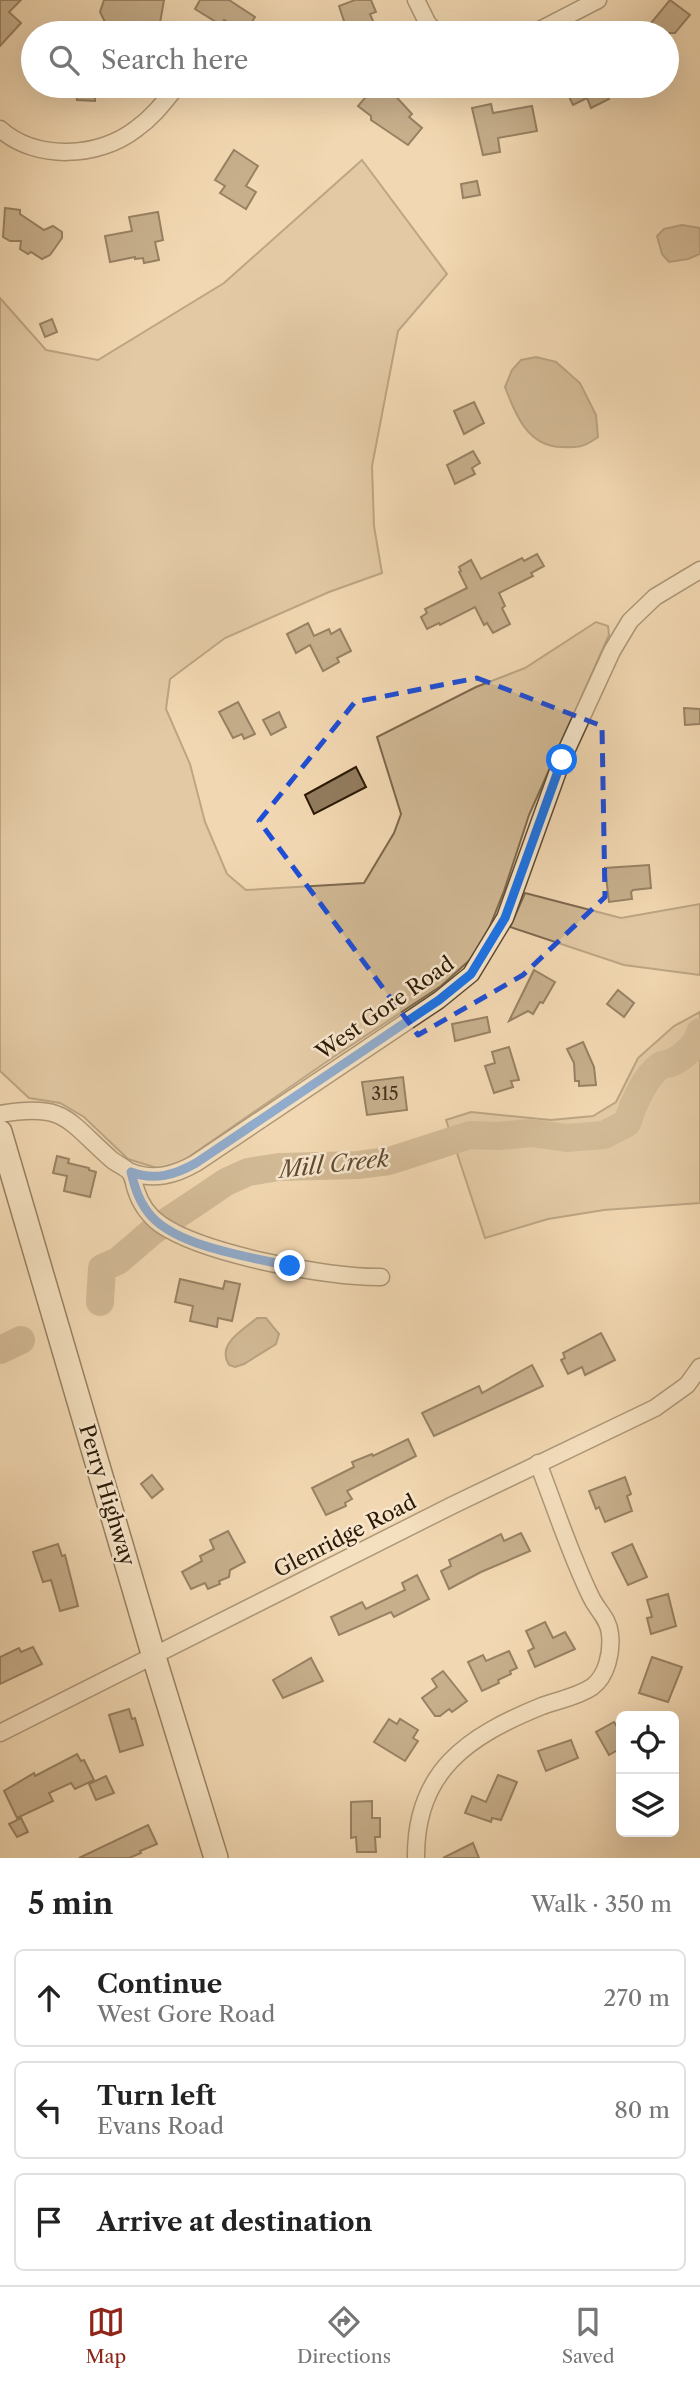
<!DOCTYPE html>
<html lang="en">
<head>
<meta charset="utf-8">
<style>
	:root { --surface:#fff; --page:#f2f2f2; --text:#222; --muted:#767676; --line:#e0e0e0; --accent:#8f2418 }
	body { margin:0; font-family:"Libre Caslon Text",serif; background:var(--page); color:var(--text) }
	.controls { position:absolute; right:21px; bottom:21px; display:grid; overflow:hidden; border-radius:10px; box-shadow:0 7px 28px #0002 }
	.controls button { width:63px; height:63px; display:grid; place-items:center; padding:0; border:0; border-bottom:2px solid var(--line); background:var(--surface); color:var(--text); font:35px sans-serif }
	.stop { position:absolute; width:21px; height:21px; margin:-16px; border:5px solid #1a73e8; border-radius:50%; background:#fff }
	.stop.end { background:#1a73e8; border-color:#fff; box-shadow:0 2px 7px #0008 }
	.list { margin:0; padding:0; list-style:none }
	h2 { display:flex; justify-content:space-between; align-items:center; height:91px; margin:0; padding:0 28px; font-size:30px }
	h2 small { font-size:23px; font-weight:400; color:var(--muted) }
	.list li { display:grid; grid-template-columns:46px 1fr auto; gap:21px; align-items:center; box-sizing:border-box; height:98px; margin:0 14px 14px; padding:0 14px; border:2px solid var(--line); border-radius:10px }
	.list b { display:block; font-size:26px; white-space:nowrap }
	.list p { margin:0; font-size:23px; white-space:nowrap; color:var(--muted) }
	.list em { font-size:23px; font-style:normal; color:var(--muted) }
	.icon { flex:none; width:38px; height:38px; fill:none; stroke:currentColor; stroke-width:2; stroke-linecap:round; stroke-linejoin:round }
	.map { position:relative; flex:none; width:700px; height:1858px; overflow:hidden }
	.search { position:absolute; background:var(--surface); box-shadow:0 7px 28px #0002; left:21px; right:21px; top:21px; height:77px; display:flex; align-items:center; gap:18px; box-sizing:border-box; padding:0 24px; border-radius:38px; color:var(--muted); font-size:26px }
	.sheet { height:427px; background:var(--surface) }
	nav { display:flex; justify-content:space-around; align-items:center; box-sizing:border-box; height:98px; border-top:2px solid var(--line); background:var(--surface); font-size:19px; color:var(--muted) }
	nav a { display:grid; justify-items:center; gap:4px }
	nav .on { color:var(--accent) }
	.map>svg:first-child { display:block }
	.green { fill:#d0b894; stroke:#7d684c; stroke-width:2 }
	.water { fill:#ae9777; stroke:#796549; stroke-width:2 }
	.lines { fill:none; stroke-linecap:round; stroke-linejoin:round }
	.river { stroke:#ae9777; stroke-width:28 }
	.building { fill:#927c5e; stroke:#2a1904; stroke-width:2 }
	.street-casing { stroke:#5c4930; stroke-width:19 }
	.secondary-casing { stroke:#2a1904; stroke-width:26 }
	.street { stroke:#f7e6cd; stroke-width:16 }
	.secondary { stroke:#f7e6cd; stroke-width:23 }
	.route { stroke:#1a73e8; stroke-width:9 }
	.marked { fill:none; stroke:#1d4ed8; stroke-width:5; stroke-dasharray:14 9; stroke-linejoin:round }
	.labels { text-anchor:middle; stroke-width:5; stroke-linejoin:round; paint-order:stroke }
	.number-label { font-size:18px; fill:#44321a }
	.street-label { font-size:21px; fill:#2a1904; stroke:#f7e6cd }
	.water-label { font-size:23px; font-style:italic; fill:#5f4b32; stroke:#f7e6cd }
</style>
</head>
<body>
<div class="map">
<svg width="700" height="1858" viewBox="0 0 700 1858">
	<rect width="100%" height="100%" fill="#f2d8b2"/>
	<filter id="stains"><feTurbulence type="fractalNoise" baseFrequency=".00286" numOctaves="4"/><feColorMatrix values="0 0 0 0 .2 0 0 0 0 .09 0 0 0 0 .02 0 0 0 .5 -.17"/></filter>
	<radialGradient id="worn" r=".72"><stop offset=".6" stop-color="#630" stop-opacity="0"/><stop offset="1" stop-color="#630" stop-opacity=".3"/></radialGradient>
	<g class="green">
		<path d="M362,160L447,274L398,331L372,466L374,526L382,573L329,592L225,638L170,679L166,709L190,764L205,822L227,874L246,890L364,883L394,833L401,814L377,737L476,687L525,668L596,622L608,626L609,635L529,815L504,891L486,936L473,957L441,986L332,1058L183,1161L160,1169L128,1159L84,1117L60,1103L29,1098L0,1071V298L46,350L98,360L224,283Z"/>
		<path d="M525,893L621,918L700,904V975L624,965L510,927Z"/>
		<path d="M700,1012V1203L604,1210L548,1219L485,1238L446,1120L471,1112L551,1120L593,1116L616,1102L638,1058L674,1026Z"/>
	</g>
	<g class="water">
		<path d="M682,225L700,228V254L688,259L669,262L662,254L657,236L664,229Z"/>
		<path d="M536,357L556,362L580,383L596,415L598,437C584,447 579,448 562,447C528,447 515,414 505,387L512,370L521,360Z"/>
		<path d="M257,1318H266L279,1334L276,1344L244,1364L235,1367L229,1365C216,1344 243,1330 257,1318Z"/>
	</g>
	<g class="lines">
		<g class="river">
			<path d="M100,1302L102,1268L118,1261L154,1230L192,1205L226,1182L248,1172L279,1167L358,1165L389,1161L470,1135L498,1136L531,1133L567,1138L604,1135L627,1123C632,1107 645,1076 660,1066C663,1064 667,1064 671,1063C684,1057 697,1045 700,1032"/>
			<path d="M0,1350L21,1340"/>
		</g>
	</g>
	<g class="building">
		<path d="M0,0H21L9,12L21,23L0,46Z"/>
		<path d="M104,0H164L160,23L147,22L124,33H86L106,24L100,12Z"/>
		<path d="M200,0H229L255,17L245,33L224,20L221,25L195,9Z"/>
		<path d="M355,0H371L376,12L370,14L378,33H348L339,6Z"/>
		<path d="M670,0L690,15L675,33H648L655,26L651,23Z"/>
		<path d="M76,86H95V101L77,100Z"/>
		<path d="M375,86L388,93L390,90L412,114L409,117L422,128L408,145L371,120V116L358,106Z"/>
		<path d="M564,86H613L605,90L609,99L591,108L587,98L573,105Z"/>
		<path d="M491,104L493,113L532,106L537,131L498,138L500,152L483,155L472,108Z"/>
		<path d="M234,150L258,166L246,186L256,192L246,209L220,193L225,186L215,180Z"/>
		<path d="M477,181L480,195L463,198L461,184Z"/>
		<path d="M5,208L20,210V214L44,230L53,226L62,232V238L50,255L42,259L31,252L28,254L20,249L21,241H10L3,237Z"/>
		<path d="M158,212L163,240L155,242L159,260L144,263L143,258L135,259V257L110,262L105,236L132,231L129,217Z"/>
		<path d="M52,319L57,332L45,337L40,324Z"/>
		<path d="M474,402L484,423L464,434L454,411Z"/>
		<path d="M473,451L480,463L472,468L475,474L455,484L447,465Z"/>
		<path d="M537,554L544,566L531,573L533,576L499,593L505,606L502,608L510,624L493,633L487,623L484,625L475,607L440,625L439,623L427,629L421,617L427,613L425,609L467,588L459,572L461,571L459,567L471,560L481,579L522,558L524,561Z"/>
		<path d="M308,623L314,636L329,629L331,634L340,629L351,651L337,658L339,662L323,671L310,645L296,653L287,634Z"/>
		<path d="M238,702L255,734L244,739L242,734L233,738L219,712Z"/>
		<path d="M684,708L700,709V724L685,725Z"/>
		<path d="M279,712L286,727L271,735L263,720Z"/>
		<path d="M356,767L366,787L314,814L305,795Z"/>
		<path d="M649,865L651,888L633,890L631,892L632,899L609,902L605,868Z"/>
		<path d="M534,970L555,982L543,1003L540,1002L533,1014L528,1011L509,1021Z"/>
		<path d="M618,990L634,1003L624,1017L607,1004Z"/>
		<path d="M487,1017L490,1032L455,1041L452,1024Z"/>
		<path d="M583,1042L594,1067L596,1085L579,1086V1081H575L574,1063L567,1049Z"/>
		<path d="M509,1047L519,1080L511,1081L513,1087L494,1093L485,1066L495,1063L492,1052Z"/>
		<path d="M403,1077L407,1110L367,1115L362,1082Z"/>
		<path d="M57,1156L69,1159L68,1163L89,1168V1170L96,1172L90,1197L64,1191L67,1176L53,1173Z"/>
		<path d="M180,1279L223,1289L225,1281L240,1284L232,1321L218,1318L217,1327L190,1321L193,1306L175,1302Z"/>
		<path d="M601,1333L615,1360L585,1375L582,1367L568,1374L561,1360L565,1358L563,1353Z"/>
		<path d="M532,1365L543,1386L434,1436L422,1413L479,1386L482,1393Z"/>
		<path d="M408,1439L416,1456L347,1491L352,1499L345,1503L346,1506L326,1515L312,1488L354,1467L352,1462L372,1454L373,1456Z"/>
		<path d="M152,1475L163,1489L152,1498L141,1484Z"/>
		<path d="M625,1477L631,1494L627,1496L632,1511L605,1522L599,1507L596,1509L589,1491Z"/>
		<path d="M228,1531L245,1562L230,1570L229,1577L219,1581L220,1584L208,1589L205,1583L191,1589L182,1572L202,1561L200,1556L214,1549L210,1540Z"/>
		<path d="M521,1533L530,1551L481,1572L449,1589L441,1571L451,1566L449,1560L501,1534L504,1541Z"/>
		<path d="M58,1544L62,1556L65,1555L78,1606L60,1611L51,1580L43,1582L33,1552Z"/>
		<path d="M632,1544L647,1577L628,1585L612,1553Z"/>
		<path d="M417,1575L429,1599L394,1617L391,1612L339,1635L331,1617L362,1602L366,1609L405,1590L402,1583Z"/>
		<path d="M668,1594L676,1626L651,1634L647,1618L652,1617L647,1600Z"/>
		<path d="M545,1622L553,1638L565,1632L575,1649L535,1667L528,1651L534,1648L526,1631Z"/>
		<path d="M33,1647L42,1664L0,1684V1657L19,1648L21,1652Z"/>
		<path d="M509,1651L517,1668L510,1671L511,1674L498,1680L499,1683L482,1691L468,1662L483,1655L486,1661Z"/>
		<path d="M652,1657L682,1667L668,1702L639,1693Z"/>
		<path d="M311,1658L323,1681L283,1698L273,1680Z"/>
		<path d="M443,1671L467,1701L452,1712L449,1709L440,1716H435L422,1698L437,1687L432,1679Z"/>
		<path d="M129,1709L132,1719L135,1718L143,1745L120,1752L109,1715Z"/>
		<path d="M389,1719L397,1724L400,1719L418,1730L413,1738L418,1741L405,1761L374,1742Z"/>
		<path d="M614,1722L621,1733V1748L609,1755L596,1732Z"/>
		<path d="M571,1740L578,1758L546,1771L538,1751Z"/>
		<path d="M77,1754L81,1761L84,1760L94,1780L75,1789L71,1783L49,1793L53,1801L17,1818L4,1791L34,1773L35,1776Z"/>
		<path d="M498,1775L517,1782L501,1820L492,1818L491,1822L465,1813L472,1796L486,1802Z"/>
		<path d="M106,1776L114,1793L96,1800L89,1784Z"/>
		<path d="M372,1801V1818H380V1837H375L376,1852H357L356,1837L351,1838V1802Z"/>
		<path d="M21,1818L28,1832L17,1837L9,1824Z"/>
		<path d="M148,1825L157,1844L140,1851L141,1853L129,1858H79Z"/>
		<path d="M473,1843L479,1858H443Z"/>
	</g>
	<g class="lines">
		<g class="street-casing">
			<g id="street">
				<path d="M416,0L428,24L437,33"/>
				<path d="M534,33L598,0"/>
				<path d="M0,129C36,161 99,158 136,129C153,117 164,102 177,86"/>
				<path d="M0,1114C65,1103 66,1119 111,1159C116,1164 128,1168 131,1174C134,1179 134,1185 136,1190C140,1203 149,1216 160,1224C203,1254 328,1278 381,1277"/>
				<path d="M131,1172C154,1181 175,1175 196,1163L439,1000L471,974L505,918L562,760L612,651L630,621L655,597L700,570"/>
				<path d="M0,1733L451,1506L655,1408L687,1385L700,1367"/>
				<path d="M416,1858C415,1771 468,1736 542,1706C558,1700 577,1697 592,1687C607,1676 612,1652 610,1634C609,1619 597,1610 591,1597C570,1554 555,1507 538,1463"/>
			</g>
		</g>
		<g class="secondary-casing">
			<path id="secondary" d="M0,1132L154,1657L216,1858"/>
		</g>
		<use href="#street" class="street"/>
		<use href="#secondary" class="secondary"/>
	</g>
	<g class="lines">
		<path class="route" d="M290,1266C250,1257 180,1247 152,1217C140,1204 135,1189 131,1172C154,1181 175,1175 196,1163L439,1000L471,974L505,918L562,760"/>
	</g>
	<path d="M0 0H700V1858H0ZM477,678L602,726L605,897L523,975L418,1035L259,821L355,702Z" fill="#f2d8b2" fill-opacity=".55" fill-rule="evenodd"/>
	<path class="marked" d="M477,678L602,726L605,897L523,975L418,1035L259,821L355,702Z"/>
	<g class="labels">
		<g class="number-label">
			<text x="385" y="1100">315</text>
		</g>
		<g class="street-label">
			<text transform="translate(385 1008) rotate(-35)" y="7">West Gore Road</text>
			<text transform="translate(107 1495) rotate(73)" y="7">Perry Highway</text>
			<text transform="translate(345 1536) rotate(-27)" y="7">Glenridge Road</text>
		</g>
		<g class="water-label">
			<text transform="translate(334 1164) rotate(-6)" y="8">Mill Creek</text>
		</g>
	</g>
	<rect width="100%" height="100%" filter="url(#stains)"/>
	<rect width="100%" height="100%" fill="url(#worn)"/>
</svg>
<div class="controls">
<button><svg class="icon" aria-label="locate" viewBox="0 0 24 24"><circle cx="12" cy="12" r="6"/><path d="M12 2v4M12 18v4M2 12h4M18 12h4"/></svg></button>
<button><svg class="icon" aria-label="layers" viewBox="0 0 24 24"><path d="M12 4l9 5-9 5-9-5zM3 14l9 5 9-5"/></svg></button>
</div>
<div class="stop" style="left:562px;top:760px"></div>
<div class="stop end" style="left:290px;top:1266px"></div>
<div class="search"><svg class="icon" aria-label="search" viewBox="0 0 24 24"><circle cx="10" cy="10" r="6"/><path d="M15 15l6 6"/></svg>Search here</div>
</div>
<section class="sheet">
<h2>5 min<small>Walk · 350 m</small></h2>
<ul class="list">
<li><svg class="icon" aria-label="ahead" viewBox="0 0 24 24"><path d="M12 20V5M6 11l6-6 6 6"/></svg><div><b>Continue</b><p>West Gore Road</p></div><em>270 m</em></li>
<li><svg class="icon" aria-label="left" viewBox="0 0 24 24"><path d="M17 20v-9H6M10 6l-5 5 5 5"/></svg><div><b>Turn left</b><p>Evans Road</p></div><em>80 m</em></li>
<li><svg class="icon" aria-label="arrive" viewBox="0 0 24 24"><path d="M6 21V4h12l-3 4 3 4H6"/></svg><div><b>Arrive at destination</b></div></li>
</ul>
</section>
<nav>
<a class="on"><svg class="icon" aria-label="map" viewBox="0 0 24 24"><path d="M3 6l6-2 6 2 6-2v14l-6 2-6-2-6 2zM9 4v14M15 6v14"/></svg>Map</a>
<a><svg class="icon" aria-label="directions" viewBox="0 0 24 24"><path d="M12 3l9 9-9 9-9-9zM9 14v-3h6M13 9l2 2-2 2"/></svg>Directions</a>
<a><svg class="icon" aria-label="saved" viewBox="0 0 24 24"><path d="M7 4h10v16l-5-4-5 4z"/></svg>Saved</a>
</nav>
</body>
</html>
